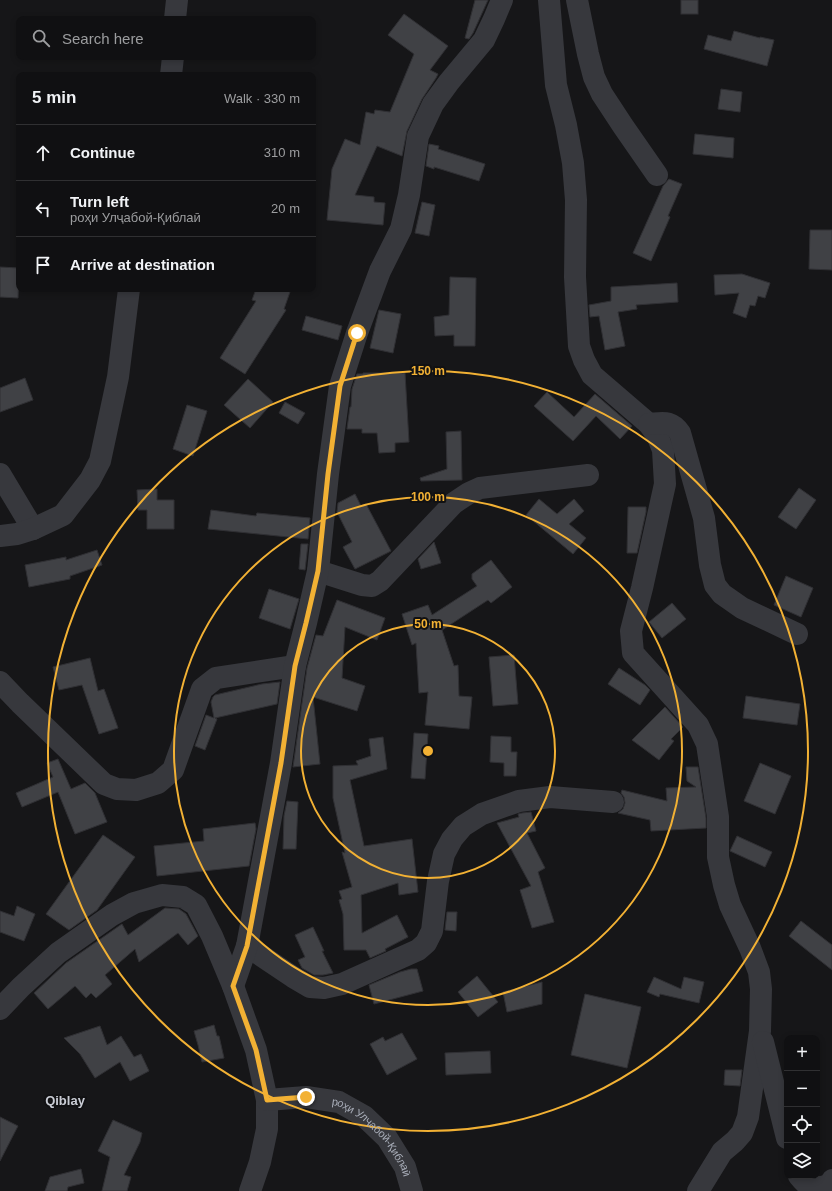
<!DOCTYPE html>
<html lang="en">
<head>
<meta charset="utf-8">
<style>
	:root { --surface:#101012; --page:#19191b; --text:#f1f3f6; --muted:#9c9d9f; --line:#303032 }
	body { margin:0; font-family:Helvetica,sans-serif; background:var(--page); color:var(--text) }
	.controls { position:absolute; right:12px; bottom:12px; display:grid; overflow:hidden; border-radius:8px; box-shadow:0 2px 6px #0003 }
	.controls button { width:36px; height:36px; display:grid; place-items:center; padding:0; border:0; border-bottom:1px solid var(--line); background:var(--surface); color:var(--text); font:20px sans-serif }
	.stop { position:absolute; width:12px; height:12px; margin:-9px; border:3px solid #f2b134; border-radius:50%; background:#fff }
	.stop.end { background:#f2b134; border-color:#fff; box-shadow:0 1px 4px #0008 }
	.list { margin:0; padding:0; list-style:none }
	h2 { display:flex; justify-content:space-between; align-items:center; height:52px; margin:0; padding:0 16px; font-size:17px }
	h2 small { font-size:13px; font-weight:400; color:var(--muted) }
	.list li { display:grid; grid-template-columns:26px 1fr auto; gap:12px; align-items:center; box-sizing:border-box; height:56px; padding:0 16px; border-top:1px solid var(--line) }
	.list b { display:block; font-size:15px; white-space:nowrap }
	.list p { margin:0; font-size:13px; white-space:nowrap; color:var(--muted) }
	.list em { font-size:13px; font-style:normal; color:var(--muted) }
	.icon { flex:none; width:22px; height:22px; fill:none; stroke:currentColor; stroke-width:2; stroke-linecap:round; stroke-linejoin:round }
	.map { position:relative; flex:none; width:832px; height:1191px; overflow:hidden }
	.search { position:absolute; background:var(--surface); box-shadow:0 2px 6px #0003; left:16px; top:16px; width:300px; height:44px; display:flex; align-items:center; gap:10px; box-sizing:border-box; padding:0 14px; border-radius:8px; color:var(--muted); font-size:15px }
	.panel { position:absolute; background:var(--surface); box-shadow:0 2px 6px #0003; left:16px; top:72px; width:300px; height:220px; border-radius:8px }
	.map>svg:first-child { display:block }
	.building { fill:#404145; stroke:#303034 }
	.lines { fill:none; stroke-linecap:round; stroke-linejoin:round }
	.minor { stroke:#37383d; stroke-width:22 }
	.route { stroke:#f2b134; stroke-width:5 }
	.ring { fill:none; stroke:#f2b134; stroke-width:2 }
	.labels { text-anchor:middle; stroke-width:4; stroke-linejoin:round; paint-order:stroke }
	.street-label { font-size:11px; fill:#a8adb8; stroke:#111113 }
	.quarter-label { font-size:13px; font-weight:bold; fill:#c9ccd4; stroke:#111113 }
	.centre { fill:#f2b134; stroke:#111113; stroke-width:2 }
	.ring-label { font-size:12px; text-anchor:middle; font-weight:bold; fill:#f2b134; stroke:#111113; stroke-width:4; stroke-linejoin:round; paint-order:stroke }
</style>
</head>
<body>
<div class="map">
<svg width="832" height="1191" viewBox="0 0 832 1191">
	<rect width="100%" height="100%" fill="#161618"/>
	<g class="building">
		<path d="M475,0H488L473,33L469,39L465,38Z"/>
		<rect x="681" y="0" width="17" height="14"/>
		<path d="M404,14L448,46L430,70L438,74L436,78L422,99L407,131L402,156L377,146L355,195L374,197V202L385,203L383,225L327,220L332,169L345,139L360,145L366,112L374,114L375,110L390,112L414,54L388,35Z"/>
		<path d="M734,31L760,38V37L774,40L767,66L704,49L708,35L731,41Z"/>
		<path d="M721,89L742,92L740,112L718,109Z"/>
		<path d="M695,134L734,138L733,158L693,154Z"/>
		<path d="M429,144L439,146L438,149L485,164L479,181L434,167V169L426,166Z"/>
		<path d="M669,179L682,184L668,216L670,217L651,261L633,253L663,186Z"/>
		<path d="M422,202L435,205L429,236L415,233Z"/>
		<path d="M810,230H832V270L809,269Z"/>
		<path d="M0,267L19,268L18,298L0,297Z"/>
		<path d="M742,274L770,283L765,298L758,296L755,306L750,305L746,318L733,313L739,293L715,295L714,275Z"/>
		<path d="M450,277L476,278L475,346H454V335L435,336L434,317L449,315Z"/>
		<path d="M677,283L678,302L636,305L637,309L618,312L625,346L605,350L599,316L590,317L589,305L611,301V287Z"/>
		<path d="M256,289H291L284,309L286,310L245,374L220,358L256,301L252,300Z"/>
		<path d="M379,310L401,314L393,353L370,348Z"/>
		<path d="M306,316L342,326L338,340L302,330Z"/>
		<path d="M363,373H405L409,442L395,443V452L379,453L377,433H362V429H347L350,407H351L352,389L357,374H363Z"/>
		<path d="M25,378L33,400L0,412V388Z"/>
		<path d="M248,379L273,402L250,428L224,405Z"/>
		<path d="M547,392L574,417L595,394L632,426L620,439L596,416L573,441L534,406Z"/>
		<path d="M285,402L305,413L298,424L279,413Z"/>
		<path d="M187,405L207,411L193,456L173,449Z"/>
		<path d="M461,431L462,480L421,481L420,478L447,469L446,432Z"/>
		<path d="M799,488L816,500L796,529L778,517Z"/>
		<path d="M157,489V500H174V529H147V510H138L137,490Z"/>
		<path d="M355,494L361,506L366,504L391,551L355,569L343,547L352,542L337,512L338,503Z"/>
		<path d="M539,499L557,514L574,499L584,511L569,524L586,538L573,554L526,515Z"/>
		<path d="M628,507H646V512L637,553H627Z"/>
		<path d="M211,510L256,516L257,513L310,518L308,539L208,529Z"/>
		<path d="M434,542L441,563L421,569L418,559Z"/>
		<path d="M301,544H308L305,570L299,569Z"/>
		<path d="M97,550L102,565L70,576V579L29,587L25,565L66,557V560Z"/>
		<path d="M491,560L512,587L491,603L488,600L442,630L454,666L458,665L459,696L472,697L469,729L425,725L428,692L419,693L416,643L412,645L402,614L428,605L432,615L477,586L472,579V574Z"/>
		<path d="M786,576L813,588L801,617L774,605Z"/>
		<path d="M269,589L299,599L290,629L259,618Z"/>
		<path d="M337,600L385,618L377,640L345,627L342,678L365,686L357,711L313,697L320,764L293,767L307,668L316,635L323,636Z"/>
		<path d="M672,603L686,619L662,638L649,622Z"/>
		<path d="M514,655L518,704L493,706L489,657Z"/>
		<path d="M90,658L98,691L104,689L118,728L99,734L82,685L59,690L53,667Z"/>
		<path d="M619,668L645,685L650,690L640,705L608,684Z"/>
		<path d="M280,682L277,704L215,718L217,719L205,750L195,746L206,715L214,718L211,702L213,697L215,695L262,684Z"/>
		<path d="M746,696L800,704L797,725L743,718Z"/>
		<path d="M665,707L683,727L671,739L674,741L659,760L632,740Z"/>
		<path d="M414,733L428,734L425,779L411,778Z"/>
		<path d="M491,736L511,737V752H517L516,776H504V763L490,762Z"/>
		<path d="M383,737L387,769L350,780L364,846L412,839L418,892L399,895L398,883L361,895L362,933L397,915L408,937L385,949L386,951L370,958L366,950H344L343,914L339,900L342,899L339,891L352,887L342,852L345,853L333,798V766L358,765L356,761L371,756L369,739Z"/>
		<path d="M58,759L71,789L85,783L95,793L107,822L75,834L58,792L22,807L16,793L53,777L47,763Z"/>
		<path d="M760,763L791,776L775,814L744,801Z"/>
		<path d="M686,767H698L706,818V828L651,831L650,820L618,813L623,809L625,803L624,797L621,793L622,790L667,801L666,788L696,787L687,781Z"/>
		<path d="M287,801L298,802L296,849H283L284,816Z"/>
		<path d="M531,812L536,831L527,833L545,868L538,872L554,922L532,928L520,890L531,886L497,823L519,817L518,814L522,813Z"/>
		<path d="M255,823L256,829L249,866L157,876L154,846L204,841L203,829Z"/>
		<path d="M103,835L135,857L97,910L69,930L46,914Z"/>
		<path d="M737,836L772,852L765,867L730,851Z"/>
		<path d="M17,906L35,914L24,941L0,932V911L14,916Z"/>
		<path d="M165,908L179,909L186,914L198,936L188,945L178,933L139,962L135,949L105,975L112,984L96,998L91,993L86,998L75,986L48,1009L34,993L66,963L119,926L122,924L128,935Z"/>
		<path d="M447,912H457L456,931L445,930Z"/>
		<path d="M801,921L832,945V970L789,936Z"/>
		<path d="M313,927L324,951H322L333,973L323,975H314L302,968L298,960L305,957L295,935Z"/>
		<path d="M411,969H417L423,991L374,1004L369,985L400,972Z"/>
		<path d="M477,976L498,1002L478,1017L458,992Z"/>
		<path d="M654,977L681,989L684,977L704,982L699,1003L660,994L659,997L647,992Z"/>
		<path d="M542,982V1004L507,1012L503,992Z"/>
		<path d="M585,994L641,1007L627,1068L571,1055Z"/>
		<path d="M214,1025L217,1036H219L224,1058L202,1062L198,1045L194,1031Z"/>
		<path d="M100,1026L107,1045L121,1036L134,1057L141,1054L149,1071L130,1081L120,1062L95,1078L80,1054L64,1038Z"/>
		<path d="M402,1033L417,1059L387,1075L370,1044L383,1037L385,1041Z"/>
		<path d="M490,1051L491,1073L446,1075L445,1053Z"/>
		<path d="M725,1070H742L740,1086L724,1085Z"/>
		<path d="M0,1117L18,1126L0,1161Z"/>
		<path d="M113,1120L142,1133L140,1142L124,1175L131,1177L127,1191H102L110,1157L98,1151Z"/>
		<path d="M81,1169L84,1183L68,1187L67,1191H45L50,1177Z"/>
	</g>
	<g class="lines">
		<g class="minor">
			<path d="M549,0L556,85L566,125L573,163L576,200L575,277L579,346L584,360L592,375L649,424L657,435L663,450L665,484L642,588L631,631L633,653L698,725L707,744L718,817V857L724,885L730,905L750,948L759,972L761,989L760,1031L748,1117L742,1133L735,1141L722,1152L698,1191"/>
			<path d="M577,0L588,54L594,77L602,94L623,126L657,175"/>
			<path d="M175,19L177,0"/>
			<path d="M171,75L173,57"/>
			<path d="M649,424C663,423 671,420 680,433L704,518L710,565L715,585L722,594L742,608L797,634"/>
			<path d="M0,474L33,529"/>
			<path d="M0,536L17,534L33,529L63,515L90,480L100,461L118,377L129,289"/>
			<path d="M318,571L362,585L372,586L380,581L454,503L469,493L480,488L588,475"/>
			<path d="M0,682L20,703L104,784L117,789L136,790L158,783L173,770L202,689L216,678L295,666"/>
			<path d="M247,946L293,977L310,987L324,988L342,984L418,950L426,943L432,931L438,881L444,854L452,839L463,826L482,814L519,801L550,797L613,802"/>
			<path d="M233,986L247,946L281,763L295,666L306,623L318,571L328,474L340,386L357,333L380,271L401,229L409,195L418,136L433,104L449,82L484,40L494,19L502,0"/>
			<path d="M0,1009L21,987L58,953L112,915L134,903L162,895L183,897L196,905L212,936L233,986L256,1050L267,1100V1129L260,1162L250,1191"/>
			<path d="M763,1042L787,1138"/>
			<path id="s1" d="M267,1100L306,1097L339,1102L364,1116L387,1138L405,1167L412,1191"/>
			<path d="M799,1176C810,1190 814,1189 830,1185L832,1180"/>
		</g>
	</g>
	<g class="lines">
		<path class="route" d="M306,1097L267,1100L256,1050L233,986L247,946L281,763L295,666L306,623L318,571L328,474L340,386L357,333"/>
	</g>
	<g class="ring">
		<circle cx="428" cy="751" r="127"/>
		<circle cx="428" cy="751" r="254"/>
		<circle cx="428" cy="751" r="380"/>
	</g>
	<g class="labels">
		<g class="street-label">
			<text dy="4" stroke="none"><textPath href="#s1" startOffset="121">роҳи Улҷабой-Қиблаӣ</textPath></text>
		</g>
		<g class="quarter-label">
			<text x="65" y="1105">Qiblay</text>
		</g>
	</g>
	<circle cx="428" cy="751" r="6" class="centre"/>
	<g class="ring-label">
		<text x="428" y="375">150 m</text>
		<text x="428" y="501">100 m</text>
		<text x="428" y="628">50 m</text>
	</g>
</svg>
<div class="controls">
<button>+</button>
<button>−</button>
<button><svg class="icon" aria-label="locate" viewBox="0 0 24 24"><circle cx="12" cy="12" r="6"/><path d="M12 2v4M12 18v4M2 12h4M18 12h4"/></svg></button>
<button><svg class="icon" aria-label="layers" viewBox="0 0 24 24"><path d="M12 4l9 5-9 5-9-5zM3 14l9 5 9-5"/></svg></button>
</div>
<div class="stop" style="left:357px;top:333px"></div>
<div class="stop end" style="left:306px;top:1097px"></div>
<div class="search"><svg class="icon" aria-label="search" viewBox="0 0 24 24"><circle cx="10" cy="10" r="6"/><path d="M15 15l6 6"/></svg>Search here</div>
<section class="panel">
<h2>5 min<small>Walk · 330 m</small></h2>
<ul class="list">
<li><svg class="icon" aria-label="ahead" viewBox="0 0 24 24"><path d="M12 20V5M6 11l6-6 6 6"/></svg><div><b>Continue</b></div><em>310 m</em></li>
<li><svg class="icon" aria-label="left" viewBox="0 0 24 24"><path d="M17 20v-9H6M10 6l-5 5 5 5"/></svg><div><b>Turn left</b><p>роҳи Улҷабой-Қиблаӣ</p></div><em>20 m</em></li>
<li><svg class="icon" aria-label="arrive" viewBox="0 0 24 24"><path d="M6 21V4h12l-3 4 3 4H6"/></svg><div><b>Arrive at destination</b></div></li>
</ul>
</section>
</div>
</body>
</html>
